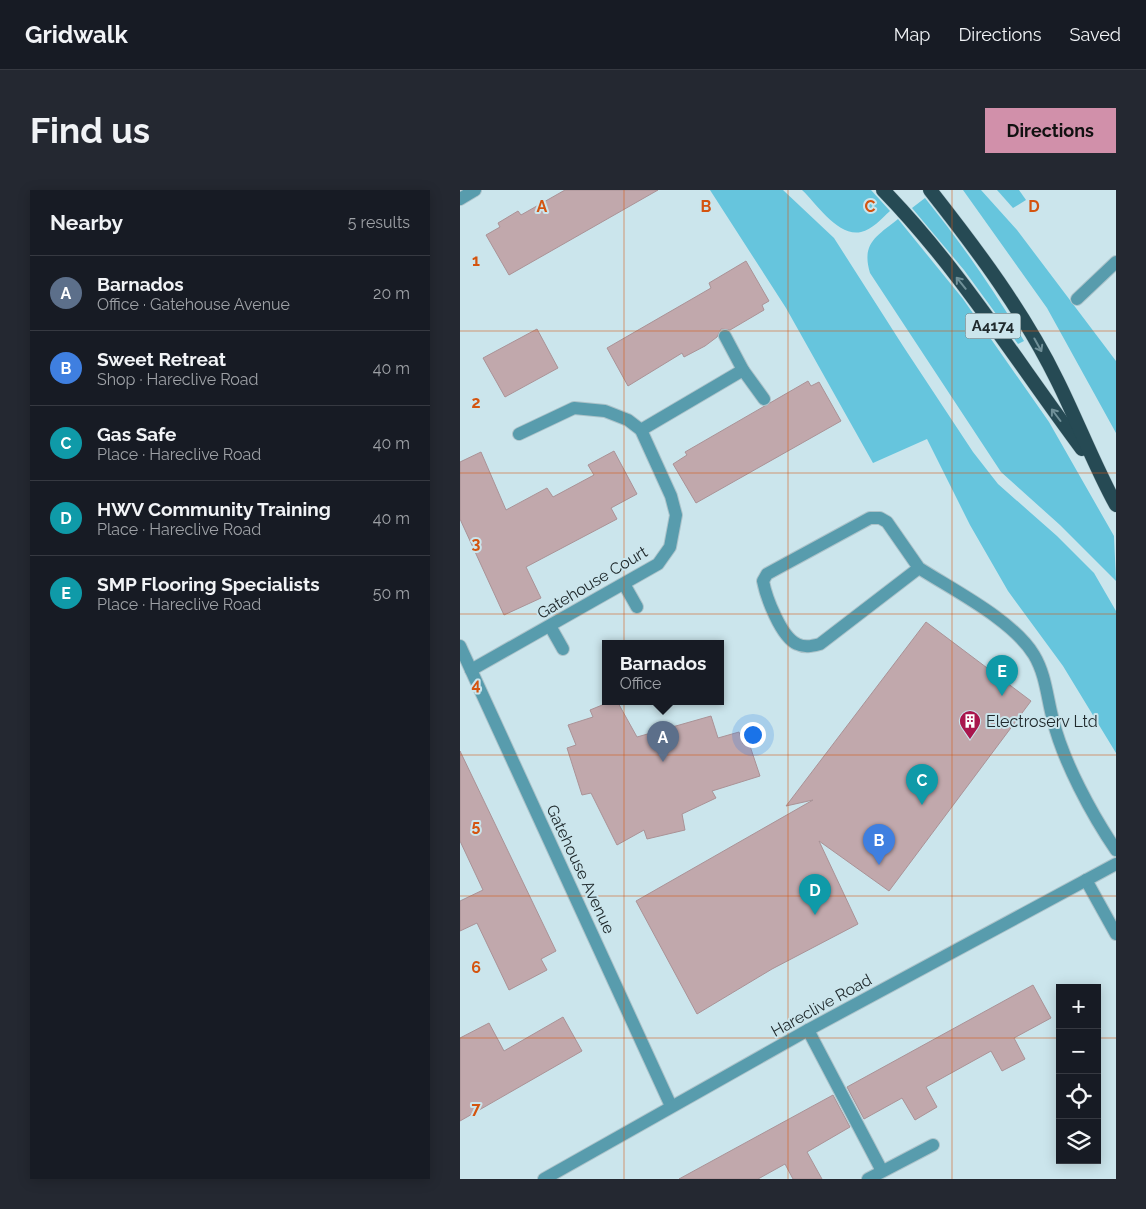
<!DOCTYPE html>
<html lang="en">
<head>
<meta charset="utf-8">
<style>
	:root { --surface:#171b24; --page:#242831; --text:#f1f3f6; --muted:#9ea1a6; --line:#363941; --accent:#d190aa }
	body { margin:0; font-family:Raleway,sans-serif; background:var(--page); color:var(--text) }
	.controls { position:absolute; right:15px; bottom:15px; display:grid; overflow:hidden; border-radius:0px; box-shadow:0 2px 12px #0003 }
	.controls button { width:45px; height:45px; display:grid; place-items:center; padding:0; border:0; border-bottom:1px solid var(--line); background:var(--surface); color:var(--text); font:25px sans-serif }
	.you { position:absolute; left:292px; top:544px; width:18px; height:18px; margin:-12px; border:4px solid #fff; border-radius:50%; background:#1a73e8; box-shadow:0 0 0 8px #1a73e833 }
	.badge { display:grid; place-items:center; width:32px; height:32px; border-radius:50%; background:var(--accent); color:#fff; font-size:16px; font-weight:700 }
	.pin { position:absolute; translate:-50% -41px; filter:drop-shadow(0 1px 2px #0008) }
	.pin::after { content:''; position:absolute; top:26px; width:18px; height:15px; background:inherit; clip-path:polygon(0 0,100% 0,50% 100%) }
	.popup { position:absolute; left:142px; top:450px; width:122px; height:65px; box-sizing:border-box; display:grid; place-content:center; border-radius:0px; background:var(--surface); filter:drop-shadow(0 1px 4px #0005); font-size:16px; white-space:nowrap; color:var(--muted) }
	.popup b { font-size:19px; color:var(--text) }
	.popup::after { content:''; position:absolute; left:50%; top:100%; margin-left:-10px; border:10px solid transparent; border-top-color:var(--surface) }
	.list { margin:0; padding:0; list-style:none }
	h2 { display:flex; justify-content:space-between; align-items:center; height:65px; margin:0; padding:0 20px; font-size:21px }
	h2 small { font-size:16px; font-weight:400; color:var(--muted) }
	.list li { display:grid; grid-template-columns:32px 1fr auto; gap:15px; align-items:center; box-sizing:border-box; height:75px; padding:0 20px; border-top:1px solid var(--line) }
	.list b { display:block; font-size:19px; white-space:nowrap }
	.list p { margin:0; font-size:16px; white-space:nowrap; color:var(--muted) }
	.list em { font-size:16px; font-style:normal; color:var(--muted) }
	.icon { flex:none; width:28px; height:28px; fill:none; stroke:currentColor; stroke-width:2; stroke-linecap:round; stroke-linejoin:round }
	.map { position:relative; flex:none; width:656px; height:989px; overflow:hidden; border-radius:0px }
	header { display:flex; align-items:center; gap:30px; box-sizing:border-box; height:70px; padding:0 25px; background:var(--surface); border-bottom:1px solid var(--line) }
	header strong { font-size:24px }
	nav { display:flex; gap:28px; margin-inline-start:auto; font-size:18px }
	.intro { display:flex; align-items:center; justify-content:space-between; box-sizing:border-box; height:120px; padding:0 30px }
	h1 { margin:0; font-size:35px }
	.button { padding:12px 22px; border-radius:0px; background:var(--accent); color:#111; font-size:18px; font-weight:700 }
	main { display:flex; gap:30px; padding:0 30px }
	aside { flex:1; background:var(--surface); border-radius:0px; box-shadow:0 2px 12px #0003 }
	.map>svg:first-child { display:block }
	.green { fill:#66c5dd }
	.building { fill:#c1a8ac; stroke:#aa9296 }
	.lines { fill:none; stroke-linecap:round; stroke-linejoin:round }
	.service-casing { stroke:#acc3ca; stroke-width:14 }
	.minor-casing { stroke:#acc3ca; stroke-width:14 }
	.trunk-casing { stroke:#acc3ca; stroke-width:15 }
	.service { stroke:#589cad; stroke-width:12 }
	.minor { stroke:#589cad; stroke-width:12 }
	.trunk { stroke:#264a54; stroke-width:14 }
	.oneway { stroke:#709098 }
	.grid { fill:none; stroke:#d4540f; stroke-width:1; stroke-opacity:0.55 }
	.labels { text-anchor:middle; stroke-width:4; stroke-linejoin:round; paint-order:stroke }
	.shield { fill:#cbe5ec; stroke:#536266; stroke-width:1 }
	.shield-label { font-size:15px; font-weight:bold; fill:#202a2d }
	.street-label { font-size:16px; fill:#202a2d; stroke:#cbe5ec }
	.poi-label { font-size:16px; fill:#202a2d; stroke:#cbe5ec; text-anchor:start }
	.grid-label { font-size:16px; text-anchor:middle; font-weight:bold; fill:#d4540f; stroke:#cbe5ec; stroke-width:4; stroke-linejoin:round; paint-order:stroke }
</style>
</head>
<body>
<header>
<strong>Gridwalk</strong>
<nav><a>Map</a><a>Directions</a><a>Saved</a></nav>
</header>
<div class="intro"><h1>Find us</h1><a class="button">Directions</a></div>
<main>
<aside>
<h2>Nearby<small>5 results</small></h2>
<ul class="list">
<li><span class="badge" style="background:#5c6f8a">A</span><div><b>Barnados</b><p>Office · Gatehouse Avenue</p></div><em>20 m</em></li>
<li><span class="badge" style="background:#3f7fe0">B</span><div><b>Sweet Retreat</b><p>Shop · Hareclive Road</p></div><em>40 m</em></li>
<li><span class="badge" style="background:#0f9aa8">C</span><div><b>Gas Safe</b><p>Place · Hareclive Road</p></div><em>40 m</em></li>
<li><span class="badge" style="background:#0f9aa8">D</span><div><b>HWV Community Training</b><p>Place · Hareclive Road</p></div><em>40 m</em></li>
<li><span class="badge" style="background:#0f9aa8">E</span><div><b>SMP Flooring Specialists</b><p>Place · Hareclive Road</p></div><em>50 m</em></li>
</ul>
</aside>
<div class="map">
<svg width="656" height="989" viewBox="0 0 656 989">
	<rect width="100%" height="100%" fill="#cbe5ec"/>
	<g class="green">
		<path d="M250,0H323L374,48L443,156L513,262L538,294L597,346L634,383L656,421V563L603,476L548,401L510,335L467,249L413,273L326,118Z"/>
		<path d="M342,0H411L430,21C422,28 412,40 401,42C378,47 357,14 342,0Z"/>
		<path d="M503,0H521L557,40L656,171V243L587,118Z"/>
		<path d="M537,0H559L566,10L553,18Z"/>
		<path d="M465,8C502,54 534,100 564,151L558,154L504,80L452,18Z"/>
		<path d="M438,29L503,109L589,232L654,346L656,391L600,335L541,282L410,83C401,53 417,46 438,29Z"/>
	</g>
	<g class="building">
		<path d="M105,0H198L49,85L26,45L40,37L38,33L58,21L61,25Z"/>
		<path d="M286,71L309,111L302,115L304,120L270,140L261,139L257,147L245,156L224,167L222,163L168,196L147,158L251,98L249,93Z"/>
		<path d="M77,139L98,178L45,207L23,168Z"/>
		<path d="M348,191L351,196L359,192L381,231L236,313L213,274L227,265L225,262Z"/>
		<path d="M154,261L177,304L151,318L157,329L66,377L81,408L44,425L0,329V272L21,262L46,320L87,298L93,307L134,285L128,275Z"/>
		<path d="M466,432L571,511L429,701L359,651L398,734L312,779L237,824L176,711L353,610L326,616Z"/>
		<path d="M152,511H157L177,547L251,526L258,548L279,542L283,554L289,553L300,586L252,601L256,608L222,624L225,640L187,649L184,640L157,655L131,603L122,605L107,558L116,555L108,535L133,527L130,520Z"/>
		<path d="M0,561L96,761L81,769L87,780L49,800L17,733L0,741V711L23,700L0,651Z"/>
		<path d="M573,795L591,828L554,848L565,869L542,881L531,861L466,897L477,917L455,930L442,908L404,929L387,897Z"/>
		<path d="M103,827L122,861L0,931V848L29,833L44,861Z"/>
		<path d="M373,905L390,937L347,962L362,989H333L325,974L298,989H219Z"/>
	</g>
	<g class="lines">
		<g class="service-casing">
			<g id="service">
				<path d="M459,378L427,332L420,328H410L307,384L303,391C306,407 321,447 337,454C345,458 352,456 360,454L459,378C493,400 553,430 574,465C586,485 587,508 593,530C603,571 632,625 656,660"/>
				<path d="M164,394L177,417"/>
				<path d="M90,436L103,459"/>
				<path d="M348,840L422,981"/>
				<path d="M408,989L473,955"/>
			</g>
		</g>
		<g class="minor-casing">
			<g id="minor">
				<path d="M0,9L15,0"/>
				<path d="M617,109L656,72"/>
				<path d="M265,146L283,180L304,209"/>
				<path d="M181,240L283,180"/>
				<path d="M0,456L211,916"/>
				<path d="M11,480L198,374L210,357L216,325L211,306L181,240L168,230L145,221L114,218L59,244"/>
				<path d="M626,690L656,744"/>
				<path d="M84,989L348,840L656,674"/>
			</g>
		</g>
		<g class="trunk-casing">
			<g id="trunk">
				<path d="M423,0C499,78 557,172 622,259"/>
				<path d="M470,0C518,61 563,121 597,190C618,232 634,275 656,315"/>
			</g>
		</g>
		<use href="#service" class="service"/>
		<use href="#minor" class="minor"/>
		<use href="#trunk" class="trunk"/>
	</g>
	<defs><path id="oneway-shaft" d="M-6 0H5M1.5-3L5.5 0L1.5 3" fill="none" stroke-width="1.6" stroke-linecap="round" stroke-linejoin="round" transform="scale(1.25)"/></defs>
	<g class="oneway">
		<use href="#oneway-shaft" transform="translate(501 93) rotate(-129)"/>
		<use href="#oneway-shaft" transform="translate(578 155) rotate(61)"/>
		<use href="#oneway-shaft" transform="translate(596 225) rotate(-127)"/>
	</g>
	<path class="grid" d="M164,0V989M328,0V989M492,0V989M0,141H656M0,283H656M0,424H656M0,565H656M0,706H656M0,848H600M637,848H656"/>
	<defs>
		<g id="building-pin" transform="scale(1.125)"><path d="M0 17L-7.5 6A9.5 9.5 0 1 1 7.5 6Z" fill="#a9164d" stroke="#cbe5ec"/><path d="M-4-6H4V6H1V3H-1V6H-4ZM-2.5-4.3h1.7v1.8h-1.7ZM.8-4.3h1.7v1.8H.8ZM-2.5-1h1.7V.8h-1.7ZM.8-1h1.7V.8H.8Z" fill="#fff"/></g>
	</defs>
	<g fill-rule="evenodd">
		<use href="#building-pin" x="510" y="531"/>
	</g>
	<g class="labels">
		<rect class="shield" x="505.5" y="123.5" width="55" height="25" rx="4"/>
		<g class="shield-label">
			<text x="533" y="141">A4174</text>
		</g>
		<g class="street-label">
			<text transform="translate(132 392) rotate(-31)" y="6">Gatehouse Court</text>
			<text transform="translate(121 679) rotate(65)" y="6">Gatehouse Avenue</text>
			<text transform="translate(361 815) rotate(-29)" y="6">Hareclive Road</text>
		</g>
		<g class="poi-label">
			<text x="526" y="537">Electroserv Ltd</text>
		</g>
	</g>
	<g class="grid-label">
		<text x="82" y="22">A</text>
		<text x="246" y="22">B</text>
		<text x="410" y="22">C</text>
		<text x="574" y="22">D</text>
		<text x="16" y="76">1</text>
		<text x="16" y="218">2</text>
		<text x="16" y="359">3</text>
		<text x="16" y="500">4</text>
		<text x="16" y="641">5</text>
		<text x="16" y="783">6</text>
		<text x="16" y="924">7</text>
	</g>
</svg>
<div class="controls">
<button>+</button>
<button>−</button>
<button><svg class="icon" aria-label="locate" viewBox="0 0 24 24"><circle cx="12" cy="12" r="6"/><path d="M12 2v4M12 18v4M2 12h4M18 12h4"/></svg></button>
<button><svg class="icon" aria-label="layers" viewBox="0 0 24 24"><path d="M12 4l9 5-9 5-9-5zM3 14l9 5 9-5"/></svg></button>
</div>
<div class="you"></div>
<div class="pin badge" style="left:203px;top:572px;background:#5c6f8a">A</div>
<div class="popup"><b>Barnados</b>Office</div>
<div class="pin badge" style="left:419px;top:675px;background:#3f7fe0">B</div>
<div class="pin badge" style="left:462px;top:615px;background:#0f9aa8">C</div>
<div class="pin badge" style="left:355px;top:725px;background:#0f9aa8">D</div>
<div class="pin badge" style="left:542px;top:506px;background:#0f9aa8">E</div>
</div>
</main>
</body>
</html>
